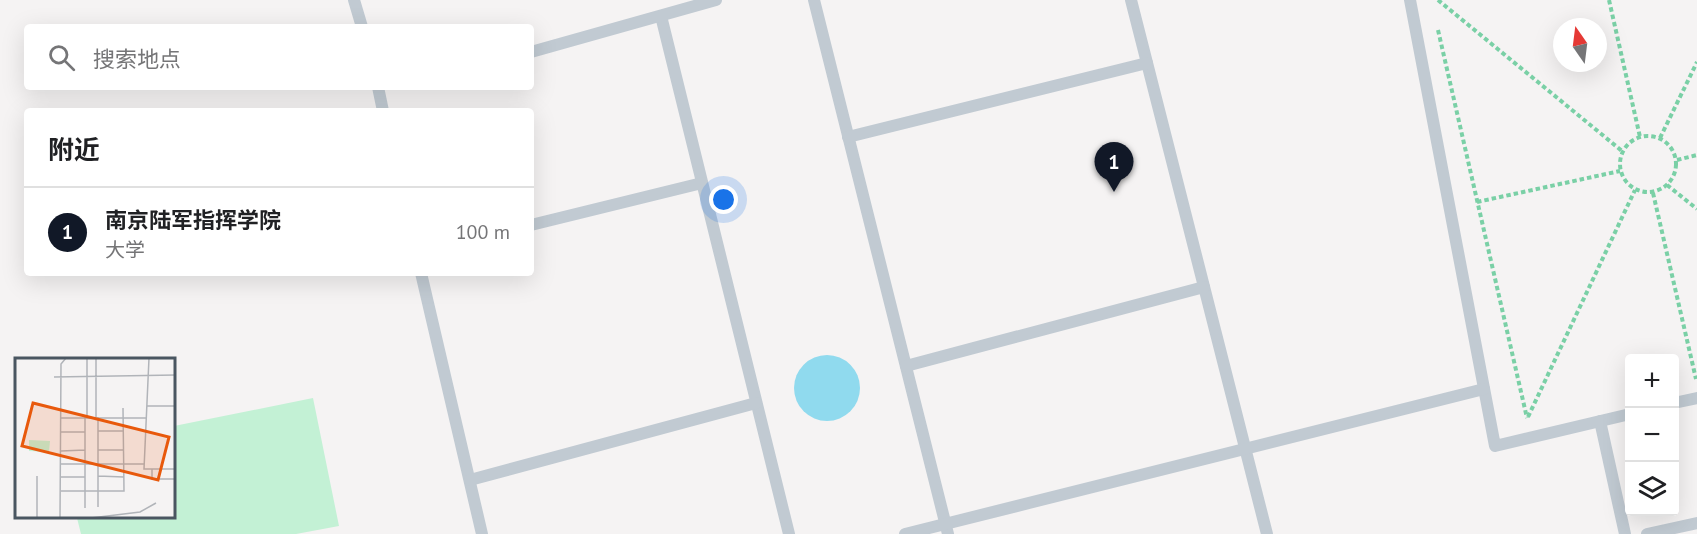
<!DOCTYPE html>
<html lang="zh">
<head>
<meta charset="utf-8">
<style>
	:root { --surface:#fff; --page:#f2f2f2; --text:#202124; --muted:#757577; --line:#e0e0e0; --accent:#111827 }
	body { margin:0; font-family:"PT Sans","Noto Sans SC",sans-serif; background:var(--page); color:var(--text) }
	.controls { position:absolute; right:18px; bottom:18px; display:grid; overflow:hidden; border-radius:6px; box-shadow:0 6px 24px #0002 }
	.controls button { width:54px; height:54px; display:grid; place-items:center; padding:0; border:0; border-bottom:2px solid var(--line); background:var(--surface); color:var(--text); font:30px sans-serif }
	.compass { position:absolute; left:1553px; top:18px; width:54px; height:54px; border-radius:50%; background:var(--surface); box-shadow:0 6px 24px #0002; rotate:346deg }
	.you { position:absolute; left:724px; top:200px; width:21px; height:21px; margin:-15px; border:4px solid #fff; border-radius:50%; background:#1a73e8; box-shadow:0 0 0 9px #1a73e833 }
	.badge { display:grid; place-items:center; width:39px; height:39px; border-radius:50%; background:var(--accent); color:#fff; font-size:20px; font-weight:700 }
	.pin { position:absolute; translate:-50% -50px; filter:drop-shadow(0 2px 3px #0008) }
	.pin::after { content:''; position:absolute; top:32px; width:21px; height:18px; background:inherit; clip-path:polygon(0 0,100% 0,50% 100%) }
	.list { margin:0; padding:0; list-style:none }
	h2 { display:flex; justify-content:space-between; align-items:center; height:78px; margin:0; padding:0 24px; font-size:26px }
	h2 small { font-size:20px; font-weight:400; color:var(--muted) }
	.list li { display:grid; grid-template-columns:39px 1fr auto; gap:18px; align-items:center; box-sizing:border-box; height:90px; padding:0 24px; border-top:2px solid var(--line) }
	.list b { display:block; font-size:22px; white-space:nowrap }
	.list p { margin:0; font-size:20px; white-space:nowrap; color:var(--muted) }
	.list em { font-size:20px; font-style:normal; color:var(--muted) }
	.icon { flex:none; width:33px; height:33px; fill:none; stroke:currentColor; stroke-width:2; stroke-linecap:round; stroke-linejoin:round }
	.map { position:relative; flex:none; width:1697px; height:534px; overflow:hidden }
	.search { position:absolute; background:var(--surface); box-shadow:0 6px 24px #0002; left:24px; top:24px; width:510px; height:66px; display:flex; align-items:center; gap:15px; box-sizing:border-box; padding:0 21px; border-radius:6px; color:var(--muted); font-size:22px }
	.panel { position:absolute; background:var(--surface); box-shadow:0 6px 24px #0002; left:24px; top:108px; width:510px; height:168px; border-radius:6px }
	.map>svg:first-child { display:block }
	.pitch { fill:#c3f1d5 }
	.water { fill:#90daee }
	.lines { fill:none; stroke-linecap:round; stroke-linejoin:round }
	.path { stroke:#7ad0a6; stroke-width:4; stroke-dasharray:4.5 3; stroke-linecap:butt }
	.lane { stroke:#c1cad2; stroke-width:12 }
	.inset-road { fill:none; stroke:#b1b4b9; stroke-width:1.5 }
	.view { fill:#e8590c; fill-opacity:0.15; stroke:#e8590c; stroke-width:3 }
	.inset-edge { fill:none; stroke:#4a5661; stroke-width:3 }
</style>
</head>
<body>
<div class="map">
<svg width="1697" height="534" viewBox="0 0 1697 534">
	<rect width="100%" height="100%" fill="#f5f3f3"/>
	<path class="pitch" d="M313,398L339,526L296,534H81L77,518H174V426Z"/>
	<circle class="water" cx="827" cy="388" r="33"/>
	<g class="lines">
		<g class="path">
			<path d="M1438,0L1622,151"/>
			<path d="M1609,0L1640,137"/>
			<path d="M1438,30L1527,418"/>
			<circle cx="1648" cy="164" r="28"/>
			<path d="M1660,138L1697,62"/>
			<path d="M1677,160L1697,155"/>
			<path d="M1667,185L1697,209"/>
			<path d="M1653,193L1696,379"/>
			<path d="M1477,202L1620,171"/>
			<path d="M1528,417L1635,190"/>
		</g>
		<g class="lane">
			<path d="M354,0L362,27"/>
			<path d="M814,0L948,534"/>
			<path d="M1131,0L1267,534"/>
			<path d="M1410,0L1495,446L1630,414"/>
			<path d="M661,16L789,534"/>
			<path d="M531,52L716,0"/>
			<path d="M378,87L383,111"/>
			<path d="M848,137L1147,63"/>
			<path d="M531,225L702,183"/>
			<path d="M421,273L482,534"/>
			<path d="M906,366L1204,287"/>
			<path d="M1674,403L1697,398"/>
			<path d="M1600,421L1625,534"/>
			<path d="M470,480L756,403"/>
			<path d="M905,534L1484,389"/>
			<path d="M1647,534L1697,523"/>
		</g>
	</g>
	<g transform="translate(15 358)">
		<rect width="160" height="160" fill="#f5f3f3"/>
		<path d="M14,82L35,83L34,94L14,93Z" fill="#c3f1d5"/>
		<path class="inset-road" d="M72,0V59M81,0V59M134,0L129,111H161M39,19L161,17M132,48H161M83,59V149M46,60H131M83,73H108M46,74H70M83,92H109M46,93L70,92M46,106H129M137,111V121H161M22,118V160M83,118L109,119M46,119H70M46,133H109L108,50M70,150V59M45,160L46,6L51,0M76,160L125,154L141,145"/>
		<path class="view" d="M18,45L154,79L143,122L7,88Z"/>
		<rect width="160" height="160" class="inset-edge"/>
	</g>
</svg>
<div class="controls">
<button>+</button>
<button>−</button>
<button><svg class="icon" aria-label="layers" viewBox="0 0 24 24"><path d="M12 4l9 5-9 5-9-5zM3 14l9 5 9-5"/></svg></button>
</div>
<svg class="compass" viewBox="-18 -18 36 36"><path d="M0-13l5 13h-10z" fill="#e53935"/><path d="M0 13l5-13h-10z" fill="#757577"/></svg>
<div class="you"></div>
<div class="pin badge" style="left:1114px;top:192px">1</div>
<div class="search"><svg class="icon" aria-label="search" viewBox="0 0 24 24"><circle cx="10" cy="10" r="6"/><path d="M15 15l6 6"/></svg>搜索地点</div>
<section class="panel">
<h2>附近<small></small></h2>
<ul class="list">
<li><span class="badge">1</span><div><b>南京陆军指挥学院</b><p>大学</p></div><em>100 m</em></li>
</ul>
</section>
</div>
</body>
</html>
